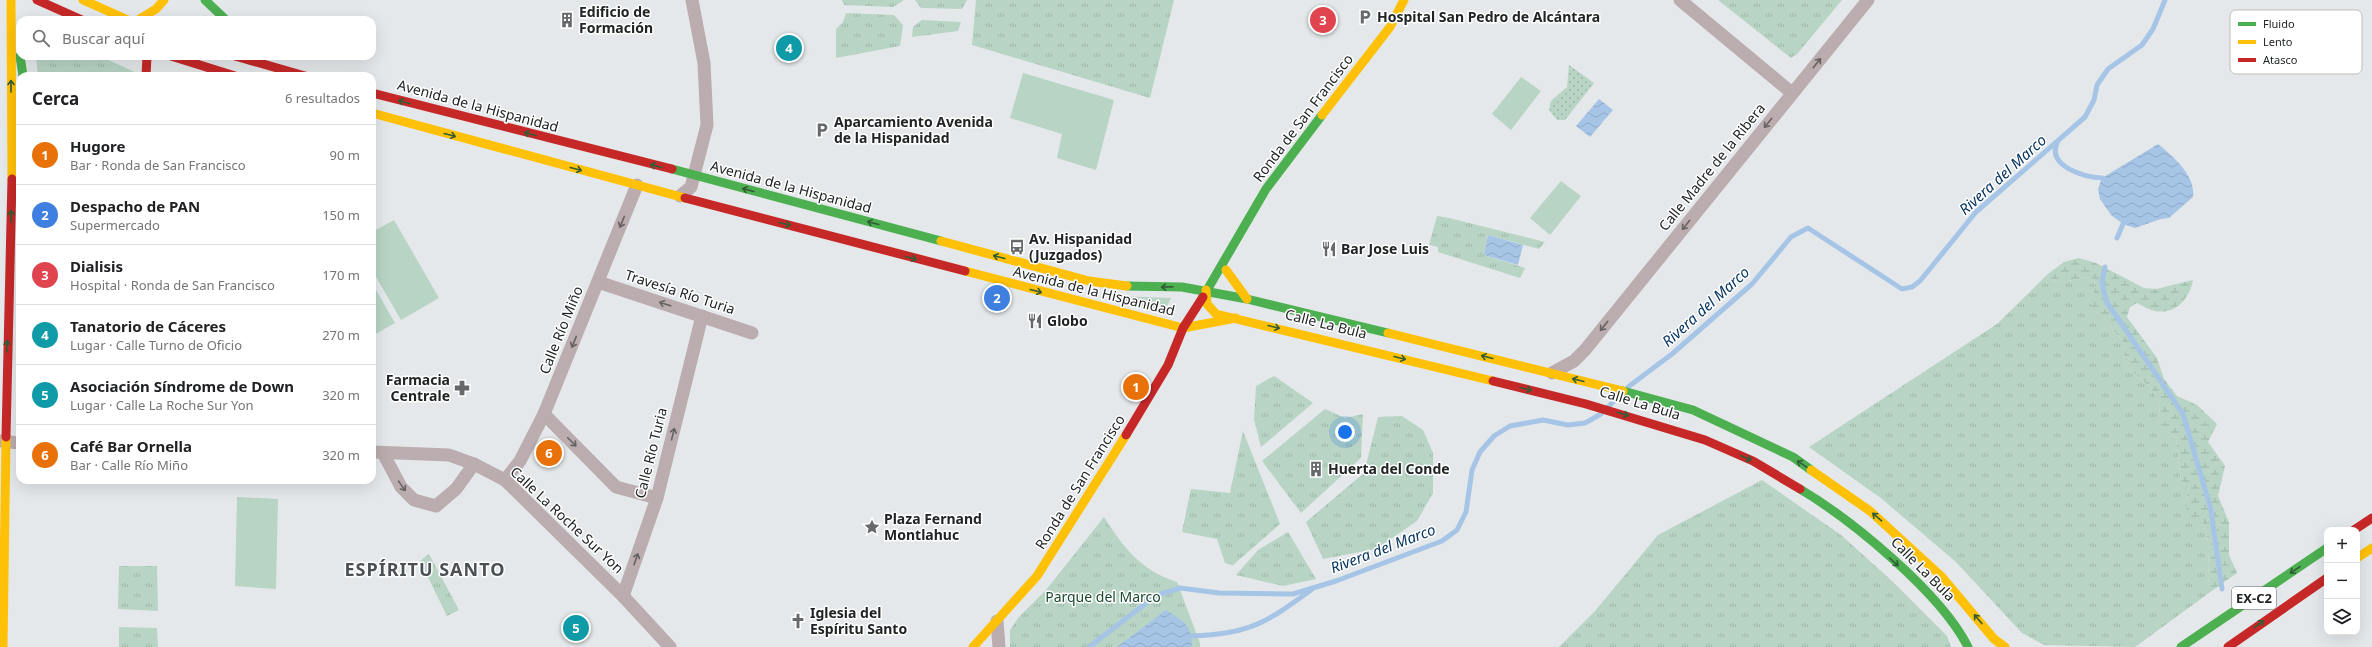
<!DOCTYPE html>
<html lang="es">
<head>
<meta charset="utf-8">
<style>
	:root { --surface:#fff; --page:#f2f2f2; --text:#202124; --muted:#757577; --line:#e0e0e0; --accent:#db2777 }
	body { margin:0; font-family:"Noto Sans",sans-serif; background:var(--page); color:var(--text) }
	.controls { position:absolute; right:12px; bottom:12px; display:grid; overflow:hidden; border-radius:8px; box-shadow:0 4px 16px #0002 }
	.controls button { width:36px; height:36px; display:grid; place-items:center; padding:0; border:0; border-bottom:1px solid var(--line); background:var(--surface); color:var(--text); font:20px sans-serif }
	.you { position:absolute; left:1345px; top:432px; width:14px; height:14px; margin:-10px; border:3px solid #fff; border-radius:50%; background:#1a73e8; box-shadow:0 0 0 6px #1a73e833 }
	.badge { display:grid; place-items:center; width:26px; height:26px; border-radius:50%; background:var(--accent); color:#fff; font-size:13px; font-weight:700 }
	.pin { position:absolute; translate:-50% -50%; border:2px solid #fff; box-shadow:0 1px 4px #0006 }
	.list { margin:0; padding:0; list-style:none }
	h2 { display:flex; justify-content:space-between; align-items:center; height:52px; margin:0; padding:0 16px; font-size:17px }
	h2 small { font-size:13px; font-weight:400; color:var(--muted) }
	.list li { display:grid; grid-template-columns:26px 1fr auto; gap:12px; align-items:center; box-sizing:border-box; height:60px; padding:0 16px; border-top:1px solid var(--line) }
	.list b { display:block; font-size:15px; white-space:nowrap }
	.list p { margin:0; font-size:13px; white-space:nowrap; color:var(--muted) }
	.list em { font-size:13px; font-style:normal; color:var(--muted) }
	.icon { flex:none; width:22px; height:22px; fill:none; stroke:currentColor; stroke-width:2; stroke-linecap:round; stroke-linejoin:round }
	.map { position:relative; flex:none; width:2372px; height:647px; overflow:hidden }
	.search { position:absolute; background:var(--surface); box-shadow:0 4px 16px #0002; left:16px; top:16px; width:360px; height:44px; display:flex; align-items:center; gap:10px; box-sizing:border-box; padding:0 14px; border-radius:12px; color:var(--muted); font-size:15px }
	.panel { position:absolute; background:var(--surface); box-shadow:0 4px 16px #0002; left:16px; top:72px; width:360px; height:412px; border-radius:12px }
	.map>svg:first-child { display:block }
	.grass { fill:url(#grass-tufts) }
	.wetland { fill:url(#wetland-marsh) }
	.garden { fill:url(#garden-dots) }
	.pitch { fill:#b7d4c4 }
	.water { fill:url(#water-waves) }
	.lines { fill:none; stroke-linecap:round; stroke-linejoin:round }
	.stream { stroke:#a6c5e6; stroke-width:5 }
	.street { stroke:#baacaf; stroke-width:13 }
	.fast { stroke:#4caf50; stroke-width:9 }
	.slow { stroke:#ffc107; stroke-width:9 }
	.jam { stroke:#c62828; stroke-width:9 }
	.oneway { stroke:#666163 }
	.oneway2 { stroke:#325c36 }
	.labels { text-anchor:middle; stroke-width:3; stroke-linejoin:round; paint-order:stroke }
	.shield { fill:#fff; stroke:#646666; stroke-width:1 }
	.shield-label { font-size:13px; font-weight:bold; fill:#212425 }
	.poi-label { font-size:14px; font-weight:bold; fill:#212425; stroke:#fff; text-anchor:start }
	.street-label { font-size:14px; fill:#212425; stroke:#fff }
	.park-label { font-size:14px; fill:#1a482f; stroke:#fff }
	.water-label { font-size:15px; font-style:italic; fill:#063560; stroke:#fff }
	.district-label { font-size:18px; font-weight:bold; letter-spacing:1px; fill:#4a5054; stroke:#fff }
	.key { fill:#fff; stroke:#bcbdbe; stroke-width:1 }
	.key-label { font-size:11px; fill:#212425 }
</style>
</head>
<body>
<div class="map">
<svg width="2372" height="647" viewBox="0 0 2372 647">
	<defs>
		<pattern id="grass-tufts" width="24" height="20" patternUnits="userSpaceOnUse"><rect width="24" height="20" fill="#b7d4c4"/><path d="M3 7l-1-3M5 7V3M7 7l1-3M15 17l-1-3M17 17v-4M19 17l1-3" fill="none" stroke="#9db6a8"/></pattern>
		<pattern id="wetland-marsh" width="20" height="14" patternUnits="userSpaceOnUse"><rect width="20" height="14" fill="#b7d4c4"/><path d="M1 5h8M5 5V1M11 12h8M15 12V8" fill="none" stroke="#9db6a8"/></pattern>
		<pattern id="garden-dots" width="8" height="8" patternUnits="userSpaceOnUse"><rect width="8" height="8" fill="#b7d4c4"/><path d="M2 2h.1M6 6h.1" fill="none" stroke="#9db6a8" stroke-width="1.8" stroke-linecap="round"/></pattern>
		<pattern id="water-waves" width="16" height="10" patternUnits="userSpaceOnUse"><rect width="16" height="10" fill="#a6c5e6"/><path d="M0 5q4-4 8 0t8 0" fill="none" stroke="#8fa9c5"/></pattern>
	</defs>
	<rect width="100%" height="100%" fill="#e5e8ea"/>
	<g class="grass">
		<path d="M842,0H904L893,7L844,5Z"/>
		<path d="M915,0H967L962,9L921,8Z"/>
		<path d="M976,0H1174L1150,98L972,45Z"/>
		<path d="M1718,0H1842L1798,53L1791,58Z"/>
		<path d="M846,13L894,15L903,25L900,46L836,58V29L843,22Z"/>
		<path d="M922,20L961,22L958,31L912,37L913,27Z"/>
		<path d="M36,56H99L135,72L133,76H38Z"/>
		<path d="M1437,216L1449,218L1545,242L1539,249L1488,235L1484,255L1525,268L1520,278L1438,252V247L1429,245Z"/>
		<path d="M2049,273L2052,280L2062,282L2090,277L2096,285L2110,326L2125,344L2124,364L2151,388L2160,405L2158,423L2176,439L2181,482L2189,487L2186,499L2202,520L2208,540L2209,593L2135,647L2044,645L2022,633L1956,562L1882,499L1809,447L1997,324Z"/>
		<path d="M1113,296L1171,298L1164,313L1110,300Z"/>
		<path d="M1274,376L1313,403L1261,447L1254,419L1256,386Z"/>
		<path d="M1325,409L1345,418L1363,414L1361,458L1301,513L1262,461Z"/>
		<path d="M1402,416L1423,430L1433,453V493L1417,521L1376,549L1323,559L1306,522L1364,473L1378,417Z"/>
		<path d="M1243,431L1280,524L1233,565L1225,563L1217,539L1182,532L1191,489L1230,493Z"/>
		<path d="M1762,480L1841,535L1892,581L1947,636L1951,647H1559L1595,611L1658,535Z"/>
		<path d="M1104,517C1124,548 1140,570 1177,582L1200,643V647H1010V630L1018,618L1046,590Z"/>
		<path d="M1288,532L1316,579L1283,586L1236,575L1258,550Z"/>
		<path d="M429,554L459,610L447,616L420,561Z"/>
		<path d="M119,566H157L158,611L118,609Z"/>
		<path d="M119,627L157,628L158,647H119Z"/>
	</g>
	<path class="wetland" d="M2079,258L2096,263L2144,288L2156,289L2193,280C2190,298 2176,315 2155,311C2149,310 2143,306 2137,303L2130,307L2127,317L2157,358L2164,379L2177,396L2197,405L2217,424L2208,442L2225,466L2218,496L2229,522V555L2237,573L2209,593L2208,540L2202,520L2187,515L2186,499L2189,487L2181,482L2176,439L2158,423L2160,405L2151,388L2124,364L2125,344L2091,303L2096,285L2090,277L2062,282L2052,280L2049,273L2064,262Z"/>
	<path class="garden" d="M1569,65L1594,83L1565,120H1557L1549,110L1551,101L1567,87Z"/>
	<g class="pitch">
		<path d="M1023,73L1114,100L1096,170L1057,158L1062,134L1010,118Z"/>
		<path d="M1521,77L1541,91L1511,130L1492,114Z"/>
		<path d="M1561,181L1581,196L1550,235L1530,218Z"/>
		<path d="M394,220L439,298L401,320L372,270V232Z"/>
		<path d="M372,283L395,323L372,336Z"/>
		<path d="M237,497L278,499L276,589L235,586Z"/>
	</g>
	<g class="water">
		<path d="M1599,99L1613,110L1590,137L1576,126Z"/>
		<path d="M2158,144C2174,157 2196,176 2193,197L2169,218L2161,219L2135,228L2123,224L2111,215L2100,199L2098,189L2102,178Z"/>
		<path d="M1488,235L1523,245L1518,265L1484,255Z"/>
		<path d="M1166,610C1184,622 1192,624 1192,647H1117Z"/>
	</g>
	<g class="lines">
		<g class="stream">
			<path d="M2057,143C2047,167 2085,177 2102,178"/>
			<path d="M2117,238L2123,224"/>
			<path d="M2105,267L2102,282L2106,301L2183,414L2211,510L2222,589"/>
			<path d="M1628,387L1672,354L1752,284L1791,237L1808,228L1902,289L1912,287L1920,281L1976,212L2085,117L2094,100L2097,85L2108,69L2142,45L2153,29L2165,0"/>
			<path d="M1608,407L1621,394"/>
			<path d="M1192,636C1249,634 1266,623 1311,590"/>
			<path d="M1089,647L1145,604L1161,594L1180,588L1219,593L1293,594L1336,581L1442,541L1457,530L1466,512L1472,470L1480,452L1494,436L1510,426L1543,420L1568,425L1585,423L1601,414"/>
		</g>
		<g class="street">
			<path d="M1680,0L1792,93"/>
			<path d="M680,196L691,187L707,125L704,63L692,0"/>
			<path d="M598,282L752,333"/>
			<path d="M1552,373L1574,361L1585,350L1868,0"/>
			<path d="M544,414L616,487L657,498"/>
			<path d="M0,441L20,443"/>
			<path d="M372,452L449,455L474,464L505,480L623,596L670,647"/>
			<path d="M383,453L401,487L414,500L436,506L456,489L474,464"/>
			<path d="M505,480L520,461L544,414L637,185"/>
			<path d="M623,596L657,498L702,316"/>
			<path d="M997,621L999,647"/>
		</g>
		<g class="fast">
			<path d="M205,0L226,20"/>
			<path d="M20,56L23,76"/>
			<path d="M672,169L941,241"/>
			<path d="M1127,286L1182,287L1247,299L1388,333"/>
			<path d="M1203,297L1266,189L1322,115"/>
			<path d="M1623,391L1693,410L1793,457L1811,470"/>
			<path d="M1800,489C1852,520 1941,593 1968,647"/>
			<path d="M2181,647L2327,548"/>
		</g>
		<g class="slow">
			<path d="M11,0L12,179"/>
			<path d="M83,0L128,20"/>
			<path d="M138,20L156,9L164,0"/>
			<path d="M372,113L685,198"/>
			<path d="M1322,115L1390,27L1404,0"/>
			<path d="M941,241L1089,281L1127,286"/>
			<path d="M1226,270L1247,299"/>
			<path d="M965,271L1183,328L1236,318"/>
			<path d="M1206,290L1207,304L1216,314L1493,381"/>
			<path d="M1388,333L1623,391"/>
			<path d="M1811,470L1870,511L1941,576L1994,639L2005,647"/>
			<path d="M2357,558L2372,548"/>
			<path d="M3,647L6,437"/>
			<path d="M973,647L1037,576L1126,435"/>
		</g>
		<g class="jam">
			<path d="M37,0L82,20"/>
			<path d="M171,56L235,76"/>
			<path d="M235,56L305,76"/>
			<path d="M146,76L147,56"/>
			<path d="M372,93L672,169"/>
			<path d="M685,198L965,271"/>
			<path d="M1493,381L1586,404L1705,440L1753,461L1800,489"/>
			<path d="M1126,435L1168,365L1183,328L1203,297"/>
			<path d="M6,437L12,179"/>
			<path d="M2354,530L2372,518"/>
			<path d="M2228,647L2327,578"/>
		</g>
	</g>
	<defs><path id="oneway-shaft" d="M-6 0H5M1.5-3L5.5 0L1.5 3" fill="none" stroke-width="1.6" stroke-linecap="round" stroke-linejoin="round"/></defs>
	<g class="oneway">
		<use href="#oneway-shaft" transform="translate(1817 63) rotate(-51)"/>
		<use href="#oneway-shaft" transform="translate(1768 123) rotate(129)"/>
		<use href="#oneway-shaft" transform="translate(622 222) rotate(112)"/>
		<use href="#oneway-shaft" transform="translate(1686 225) rotate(129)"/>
		<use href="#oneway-shaft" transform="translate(665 304) rotate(-162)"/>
		<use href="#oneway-shaft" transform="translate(1604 326) rotate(129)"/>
		<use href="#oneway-shaft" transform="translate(574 342) rotate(112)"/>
		<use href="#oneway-shaft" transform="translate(673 434) rotate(-76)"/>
		<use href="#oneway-shaft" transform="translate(572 442) rotate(45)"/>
		<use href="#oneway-shaft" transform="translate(402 486) rotate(55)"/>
		<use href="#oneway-shaft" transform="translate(636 559) rotate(-71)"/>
	</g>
	<g class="oneway2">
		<use href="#oneway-shaft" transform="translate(11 86) rotate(-90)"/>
		<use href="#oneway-shaft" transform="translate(404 102) rotate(-165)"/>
		<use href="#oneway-shaft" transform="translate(530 134) rotate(-165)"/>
		<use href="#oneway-shaft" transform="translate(450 135) rotate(15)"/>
		<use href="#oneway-shaft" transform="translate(656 166) rotate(-166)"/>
		<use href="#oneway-shaft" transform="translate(576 169) rotate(15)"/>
		<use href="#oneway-shaft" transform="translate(748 190) rotate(-165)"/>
		<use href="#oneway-shaft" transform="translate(11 216) rotate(-88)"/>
		<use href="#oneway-shaft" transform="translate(873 223) rotate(-165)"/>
		<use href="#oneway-shaft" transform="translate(785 224) rotate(15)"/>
		<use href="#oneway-shaft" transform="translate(999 257) rotate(-165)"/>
		<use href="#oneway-shaft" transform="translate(911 258) rotate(15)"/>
		<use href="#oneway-shaft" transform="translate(1167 287) rotate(178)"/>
		<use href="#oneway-shaft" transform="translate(1036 291) rotate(15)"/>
		<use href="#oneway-shaft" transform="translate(1274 327) rotate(14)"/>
		<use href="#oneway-shaft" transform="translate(7 346) rotate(-88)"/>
		<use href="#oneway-shaft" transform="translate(1487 357) rotate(-166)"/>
		<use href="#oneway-shaft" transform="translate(1400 358) rotate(14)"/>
		<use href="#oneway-shaft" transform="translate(1578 380) rotate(-166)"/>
		<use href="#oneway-shaft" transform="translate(1526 389) rotate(14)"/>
		<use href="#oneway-shaft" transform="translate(1623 414) rotate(16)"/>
		<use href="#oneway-shaft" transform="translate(1746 458) rotate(24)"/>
		<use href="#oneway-shaft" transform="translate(1802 464) rotate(-146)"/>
		<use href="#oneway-shaft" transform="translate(1877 517) rotate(-139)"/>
		<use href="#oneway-shaft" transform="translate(1894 562) rotate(42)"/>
		<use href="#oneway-shaft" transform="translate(2295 570) rotate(146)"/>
		<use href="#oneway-shaft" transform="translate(1978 619) rotate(-130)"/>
		<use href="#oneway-shaft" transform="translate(2259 624) rotate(-37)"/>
	</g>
	<defs>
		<g id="parking-bare" transform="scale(1.2)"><path d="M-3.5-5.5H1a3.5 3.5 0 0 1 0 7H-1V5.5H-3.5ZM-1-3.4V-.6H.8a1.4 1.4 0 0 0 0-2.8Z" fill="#66696a" stroke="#fff" stroke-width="2.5" paint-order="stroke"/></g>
		<g id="building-bare" transform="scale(1.2)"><path d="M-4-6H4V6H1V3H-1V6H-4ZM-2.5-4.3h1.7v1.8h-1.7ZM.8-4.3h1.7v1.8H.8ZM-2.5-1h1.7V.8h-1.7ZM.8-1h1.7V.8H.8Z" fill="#66696a" stroke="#fff" stroke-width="2.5" paint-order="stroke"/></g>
		<g id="bus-bare" transform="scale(1.2)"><path d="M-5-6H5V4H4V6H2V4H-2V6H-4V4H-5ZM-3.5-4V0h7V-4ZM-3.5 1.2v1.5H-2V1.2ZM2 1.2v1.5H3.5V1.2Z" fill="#66696a" stroke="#fff" stroke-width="2.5" paint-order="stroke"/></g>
		<g id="restaurant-bare" transform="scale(1.2)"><path d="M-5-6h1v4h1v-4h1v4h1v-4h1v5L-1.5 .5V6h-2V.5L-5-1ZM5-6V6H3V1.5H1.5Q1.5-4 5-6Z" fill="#66696a" stroke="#fff" stroke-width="2.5" paint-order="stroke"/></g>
		<g id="pharmacy-bare" transform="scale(1.2)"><path d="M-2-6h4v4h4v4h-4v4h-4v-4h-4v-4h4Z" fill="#66696a" stroke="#fff" stroke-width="2.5" paint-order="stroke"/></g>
		<g id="sight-bare" transform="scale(1.2)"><path d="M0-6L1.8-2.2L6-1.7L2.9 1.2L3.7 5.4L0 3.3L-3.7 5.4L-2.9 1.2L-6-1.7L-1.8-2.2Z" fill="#66696a" stroke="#fff" stroke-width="2.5" paint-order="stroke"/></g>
		<g id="church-bare" transform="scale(1.2)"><path d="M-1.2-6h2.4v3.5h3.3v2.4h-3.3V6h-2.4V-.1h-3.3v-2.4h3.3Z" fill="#66696a" stroke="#fff" stroke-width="2.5" paint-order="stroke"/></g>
	</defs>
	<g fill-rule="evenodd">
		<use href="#parking-bare" x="1365" y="17"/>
		<use href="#building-bare" x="567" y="20"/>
		<use href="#parking-bare" x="822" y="130"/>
		<use href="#bus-bare" x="1017" y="247"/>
		<use href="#restaurant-bare" x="1329" y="249"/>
		<use href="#restaurant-bare" x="1035" y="321"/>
		<use href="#pharmacy-bare" x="462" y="388"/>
		<use href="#building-bare" x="1316" y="469"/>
		<use href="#sight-bare" x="872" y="527"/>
		<use href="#church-bare" x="798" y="621"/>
	</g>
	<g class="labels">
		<rect class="shield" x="2232" y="587" width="44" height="22" rx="3"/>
		<g class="shield-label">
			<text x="2254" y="603">EX-C2</text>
		</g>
		<g class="poi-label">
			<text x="579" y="17">Edificio de<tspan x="579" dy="16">Formación</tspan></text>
			<text x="1377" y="22">Hospital San Pedro de Alcántara</text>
			<text x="834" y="127">Aparcamiento Avenida<tspan x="834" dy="16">de la Hispanidad</tspan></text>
			<text x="1029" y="244">Av. Hispanidad<tspan x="1029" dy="16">(Juzgados)</tspan></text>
			<text x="1341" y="254">Bar Jose Luis</text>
			<text x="1047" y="326">Globo</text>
			<text x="450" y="385" text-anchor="end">Farmacia<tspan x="450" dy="16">Centrale</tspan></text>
			<text x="1328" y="474">Huerta del Conde</text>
			<text x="884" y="524">Plaza Fernand<tspan x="884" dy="16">Montlahuc</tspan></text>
			<text x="810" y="618">Iglesia del<tspan x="810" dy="16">Espíritu Santo</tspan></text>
		</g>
		<g class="street-label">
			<text transform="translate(478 106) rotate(15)" y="5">Avenida de la Hispanidad</text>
			<text transform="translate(1303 118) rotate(-53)" y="5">Ronda de San Francisco</text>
			<text transform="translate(1712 167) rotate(-51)" y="5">Calle Madre de la Ribera</text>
			<text transform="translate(791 187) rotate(15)" y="5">Avenida de la Hispanidad</text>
			<text transform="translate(1094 291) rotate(14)" y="5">Avenida de la Hispanidad</text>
			<text transform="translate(680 292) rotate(18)" y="5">Travesía Río Turia</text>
			<text transform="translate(1326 324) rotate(14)" y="5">Calle La Bula</text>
			<text transform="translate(561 330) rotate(-68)" y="5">Calle Río Miño</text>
			<text transform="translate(1640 403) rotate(17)" y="5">Calle La Bula</text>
			<text transform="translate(651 453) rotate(-76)" y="5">Calle Río Turia</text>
			<text transform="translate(1080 482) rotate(-58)" y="5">Ronda de San Francisco</text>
			<text transform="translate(567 520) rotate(43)" y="5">Calle La Roche Sur Yon</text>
			<text transform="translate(1923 569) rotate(45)" y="5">Calle La Bula</text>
		</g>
		<g class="park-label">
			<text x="1103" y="602">Parque del Marco</text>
		</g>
		<g class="water-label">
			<text transform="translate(2003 175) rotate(-42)" y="5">Rivera del Marco</text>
			<text transform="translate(1706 307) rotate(-42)" y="5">Rivera del Marco</text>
			<text transform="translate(1383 549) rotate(-21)" y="5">Rivera del Marco</text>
		</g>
		<g class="district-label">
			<text x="425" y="576">ESPÍRITU SANTO</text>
		</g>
	</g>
	<rect x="2230" y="10" width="132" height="64" rx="6" class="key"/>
	<rect x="2238" y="22" width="18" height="4" fill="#4caf50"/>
	<rect x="2238" y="40" width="18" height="4" fill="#ffc107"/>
	<rect x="2238" y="58" width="18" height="4" fill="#c62828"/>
	<g class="key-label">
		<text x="2263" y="28">Fluido</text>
		<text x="2263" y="46">Lento</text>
		<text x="2263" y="64">Atasco</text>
	</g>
</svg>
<div class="controls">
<button>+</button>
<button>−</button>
<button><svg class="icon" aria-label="layers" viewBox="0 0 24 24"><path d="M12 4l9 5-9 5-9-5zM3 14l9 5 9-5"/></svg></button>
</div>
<div class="you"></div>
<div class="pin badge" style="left:1136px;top:387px;background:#e8710a">1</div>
<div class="pin badge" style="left:997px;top:298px;background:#3f7fe0">2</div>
<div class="pin badge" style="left:1323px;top:20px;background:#e0444e">3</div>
<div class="pin badge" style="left:789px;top:48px;background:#0f9aa8">4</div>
<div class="pin badge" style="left:576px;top:628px;background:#0f9aa8">5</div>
<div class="pin badge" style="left:549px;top:453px;background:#e8710a">6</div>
<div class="search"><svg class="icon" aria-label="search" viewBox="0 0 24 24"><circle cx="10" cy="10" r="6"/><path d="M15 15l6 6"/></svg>Buscar aquí</div>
<section class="panel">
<h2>Cerca<small>6 resultados</small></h2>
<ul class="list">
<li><span class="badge" style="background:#e8710a">1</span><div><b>Hugore</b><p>Bar · Ronda de San Francisco</p></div><em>90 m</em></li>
<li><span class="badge" style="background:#3f7fe0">2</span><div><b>Despacho de PAN</b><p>Supermercado</p></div><em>150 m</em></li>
<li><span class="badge" style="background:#e0444e">3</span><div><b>Dialisis</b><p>Hospital · Ronda de San Francisco</p></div><em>170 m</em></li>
<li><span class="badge" style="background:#0f9aa8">4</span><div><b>Tanatorio de Cáceres</b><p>Lugar · Calle Turno de Oficio</p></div><em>270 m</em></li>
<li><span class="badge" style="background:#0f9aa8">5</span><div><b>Asociación Síndrome de Down</b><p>Lugar · Calle La Roche Sur Yon</p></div><em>320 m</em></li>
<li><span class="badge" style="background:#e8710a">6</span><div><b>Café Bar Ornella</b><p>Bar · Calle Río Miño</p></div><em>320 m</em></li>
</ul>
</section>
</div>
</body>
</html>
